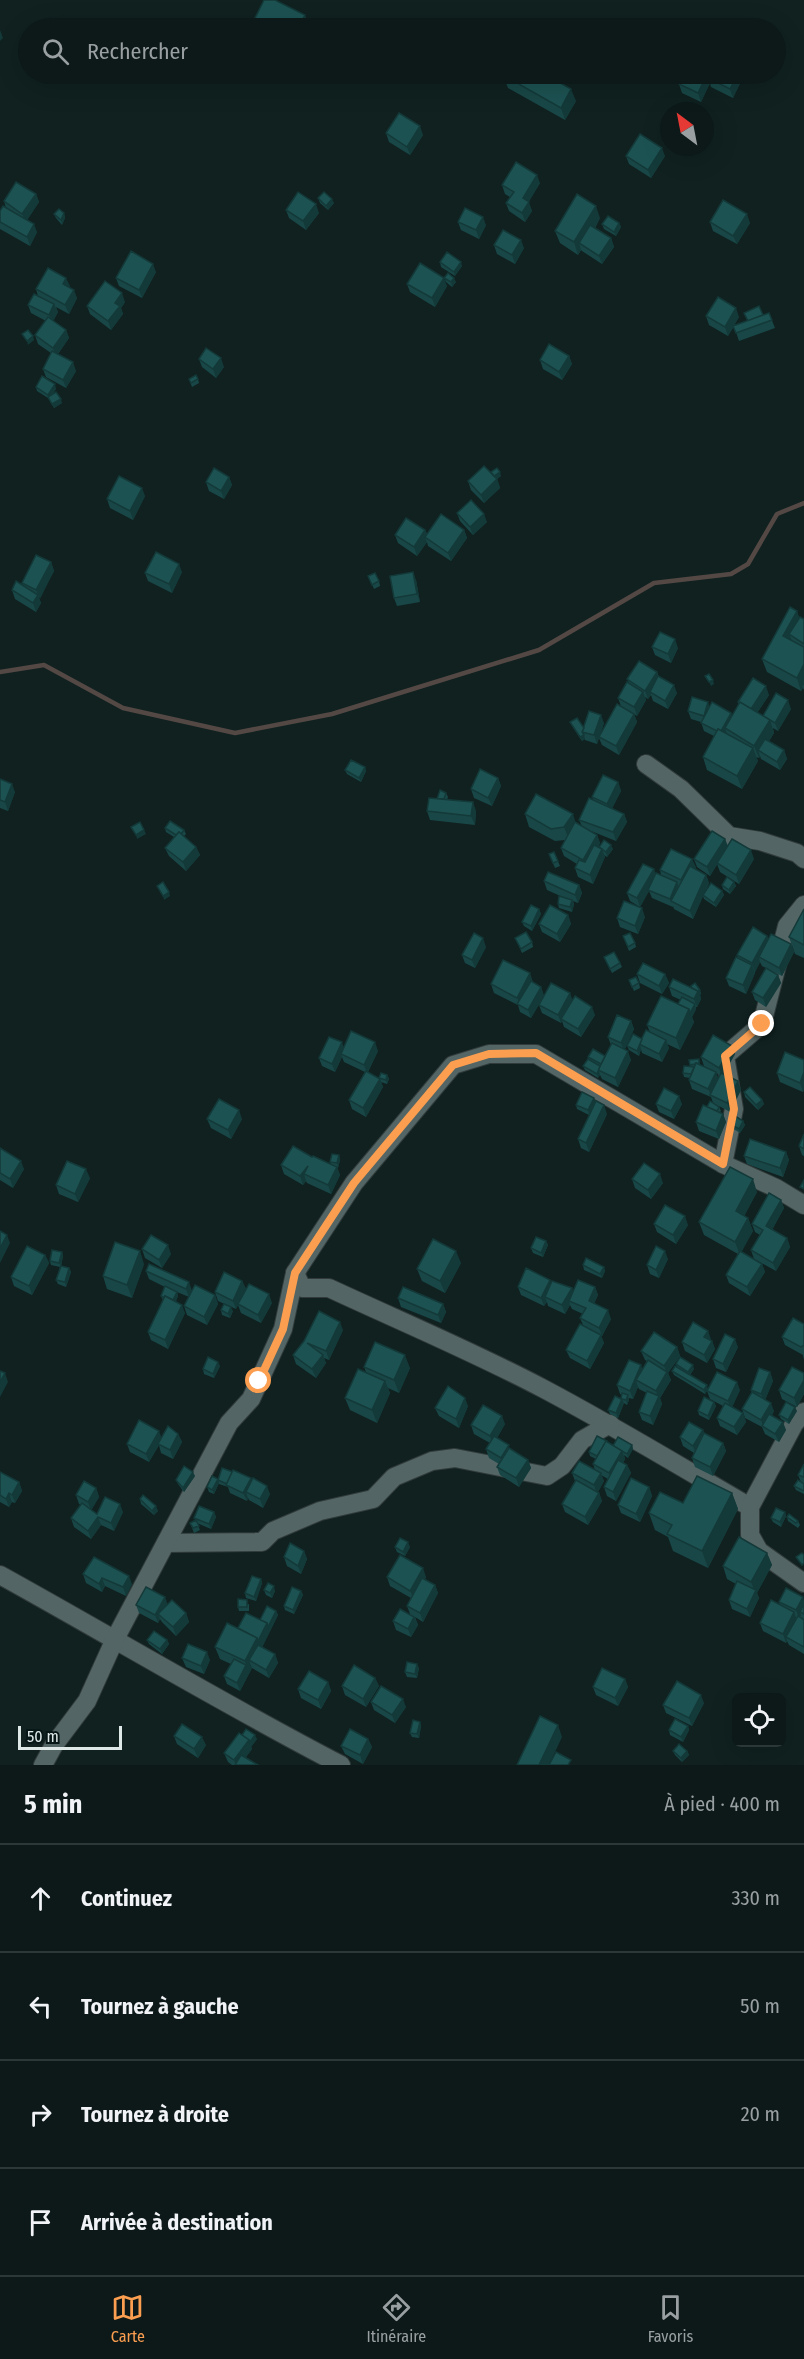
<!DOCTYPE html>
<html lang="fr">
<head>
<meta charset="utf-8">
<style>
	:root { --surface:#0c1918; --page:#1a2625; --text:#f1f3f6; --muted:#9aa0a2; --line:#2c3837; --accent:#fb9e50 }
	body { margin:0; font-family:"Fira Sans Condensed",sans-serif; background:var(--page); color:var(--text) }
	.controls { position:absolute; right:18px; bottom:18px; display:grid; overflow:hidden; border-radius:9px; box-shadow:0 6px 24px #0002 }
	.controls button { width:54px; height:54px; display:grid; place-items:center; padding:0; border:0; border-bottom:2px solid var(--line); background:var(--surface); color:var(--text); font:30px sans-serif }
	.compass { position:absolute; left:660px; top:102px; width:54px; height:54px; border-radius:50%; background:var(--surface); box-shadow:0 6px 24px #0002; rotate:328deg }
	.scale { position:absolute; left:18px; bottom:15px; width:104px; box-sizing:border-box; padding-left:6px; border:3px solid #dee8e7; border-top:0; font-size:16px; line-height:21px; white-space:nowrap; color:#dee8e7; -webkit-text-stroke:4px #071717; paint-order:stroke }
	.stop { position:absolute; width:18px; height:18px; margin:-14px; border:4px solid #fb9e50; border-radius:50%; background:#fff }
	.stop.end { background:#fb9e50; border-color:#fff; box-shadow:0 2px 6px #0008 }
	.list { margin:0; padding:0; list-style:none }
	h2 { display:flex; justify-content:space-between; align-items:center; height:78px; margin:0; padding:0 24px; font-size:26px }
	h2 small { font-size:20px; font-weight:400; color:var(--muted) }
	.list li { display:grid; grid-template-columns:39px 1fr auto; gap:18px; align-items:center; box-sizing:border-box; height:108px; padding:0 24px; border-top:2px solid var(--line) }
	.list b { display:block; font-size:22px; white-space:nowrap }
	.list em { font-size:20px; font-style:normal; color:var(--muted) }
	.icon { flex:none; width:33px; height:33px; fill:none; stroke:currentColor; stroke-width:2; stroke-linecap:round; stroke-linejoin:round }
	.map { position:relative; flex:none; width:804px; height:1765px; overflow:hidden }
	.search { position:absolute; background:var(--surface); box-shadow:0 6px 24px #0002; left:18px; right:18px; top:18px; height:66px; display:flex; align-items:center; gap:15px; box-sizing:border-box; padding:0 21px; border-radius:33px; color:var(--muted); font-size:22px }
	.sheet { height:510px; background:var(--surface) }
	nav { display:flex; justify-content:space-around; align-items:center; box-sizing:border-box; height:84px; border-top:2px solid var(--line); background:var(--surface); font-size:16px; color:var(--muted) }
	nav a { display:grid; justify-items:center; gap:3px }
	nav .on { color:var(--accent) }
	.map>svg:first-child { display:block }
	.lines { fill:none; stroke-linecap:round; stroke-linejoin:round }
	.stream { stroke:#544845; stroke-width:4.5 }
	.minor-casing { stroke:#313b3b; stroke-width:20 }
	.minor { stroke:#536564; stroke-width:18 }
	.wall { fill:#194747; fill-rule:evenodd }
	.shaded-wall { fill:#143939 }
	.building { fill:#1d5252; stroke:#143939; stroke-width:1.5 }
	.route { stroke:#fb9e50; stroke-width:8 }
</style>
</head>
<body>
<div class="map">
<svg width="804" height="1765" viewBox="0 0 804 1765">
	<rect width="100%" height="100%" fill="#102120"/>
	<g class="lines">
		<path class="stream" d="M0,672L44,665L123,708L235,733L332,714L539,650L654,583L731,574L748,564L777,514L804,503"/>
		<g class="minor-casing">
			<g id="minor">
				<path d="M646,764L681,789L729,836L760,841L797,853L804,859"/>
				<path d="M723,1164L734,1109L725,1056L762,1024L787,926L804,905"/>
				<path d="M295,1273L302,1288H329C400,1321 474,1352 544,1389C614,1426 681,1467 750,1507V1535L759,1551L804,1583"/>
				<path d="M750,1507L794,1424L804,1412"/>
				<path d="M166,1543L262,1542L273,1531L320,1511L373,1499L394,1477L432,1461L455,1458L547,1476L562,1466L582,1440L610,1424"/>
				<path d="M0,1575C114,1638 225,1705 341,1765"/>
				<path d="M43,1765L54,1745L87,1701L115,1639L229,1423L251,1399L283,1329L295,1273L354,1183L453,1065L489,1054H536L723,1164L776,1188L804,1205"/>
			</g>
		</g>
		<use href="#minor" class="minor"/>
	</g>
	<g class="wall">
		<path d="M253,22L310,27L309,28H255Z"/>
		<path d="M684,74H709V75L710,74H742L743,77L733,98L711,87L710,83L701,102L682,93L679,84Z"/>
		<path d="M503,75L576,101L565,120L508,88Z"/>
		<path d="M386,133L423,135L410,155L389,142Z"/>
		<path d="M626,156H665L651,178L629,164Z"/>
		<path d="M540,183L528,202L532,211L525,222L509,211L506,203L510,197L505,194L502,185Z"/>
		<path d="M36,194L39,202L27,220L37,232L30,246L0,229V211L6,208L4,201Z"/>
		<path d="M318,198L334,203L328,210L320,203Z"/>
		<path d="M286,210L319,213L306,230L289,218Z"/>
		<path d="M64,213L65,218L62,225L56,218L54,214Z"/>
		<path d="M600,218L595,228L611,238L614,247L602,264L582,251L581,250L578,255L560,243L555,231Z"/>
		<path d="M458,222L486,225L479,239L461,230Z"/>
		<path d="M710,222L750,223L737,244L713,231Z"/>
		<path d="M619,223L621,227L616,236L604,229L602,224Z"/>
		<path d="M494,245L524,248L515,264L497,254Z"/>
		<path d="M440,262L462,266L455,276L441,267Z"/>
		<path d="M156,272L142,298L119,286L116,278Z"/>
		<path d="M444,278L456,282L452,287L446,282Z"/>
		<path d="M407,284L447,286L435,307L410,292Z"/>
		<path d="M70,286L69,287L77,298L69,314L56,307L58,312L53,321L66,330L69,338L58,354L76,371L66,388L46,377L43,369L51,353L38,344L35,335L46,321L31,313L28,305L38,296L36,289Z"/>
		<path d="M125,302L121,308L123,314L111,330L90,314L87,306Z"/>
		<path d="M769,313L775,328L739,341L734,326L728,336L709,325L706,316L739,317L734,325Z"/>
		<path d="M569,356L572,364L562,380L543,369L540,360Z"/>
		<path d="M199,359L224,367L216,378L202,367Z"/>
		<path d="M189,379H198L199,383L192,387Z"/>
		<path d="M36,387L56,389L53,393L62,403L54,408L48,398L37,391Z"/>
		<path d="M492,474L501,476L497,479L500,488L484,503L471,490L468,481Z"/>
		<path d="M229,477L232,485L224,499L209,491L206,482Z"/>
		<path d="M145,496L133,520L110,508L107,499Z"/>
		<path d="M457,513L487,522L473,535L460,521Z"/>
		<path d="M425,530L427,534L464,530L467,538L451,561L428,546L427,542L417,556L398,543L395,535Z"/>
		<path d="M51,562L54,571L39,598L41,603L36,612L15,599L12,590L23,586L22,583Z"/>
		<path d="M182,572L172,593L148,581L145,573Z"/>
		<path d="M368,576L379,581L380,586L374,589Z"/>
		<path d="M416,580L420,602L397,606L394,598Z"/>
		<path d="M797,611L799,618L804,619V690L803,688L801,691L767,672L762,659Z"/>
		<path d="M652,647L678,648L671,663L655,655Z"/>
		<path d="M657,672L659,677L677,693L668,709L653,701L651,695L648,699L645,697L646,700L637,716L634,714L637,722L619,755L602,745L599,738L597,744L585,740V739L582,741L572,726L570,722L584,728L604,723L600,735L621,706L618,698L629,683L627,679Z"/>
		<path d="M769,695L757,713L763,717L791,709L778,731L773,728L774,733L769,741L784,750L787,759L780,770L761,759L760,756L759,758L756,757L758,761L742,789L707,770L703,757L714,736L704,731L701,722L691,719L688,711L710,707L731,713L732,716L739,705L738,702Z"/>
		<path d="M365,767L366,771L361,782L347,774L345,770Z"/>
		<path d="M498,778L501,786L492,806L474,798L471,789Z"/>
		<path d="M0,779L15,792L8,811L0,808Z"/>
		<path d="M618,782L621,791L612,808L624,814L627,822L616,841L591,831L597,835L600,843L598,847L613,849L607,857L604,855L605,857L593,884L578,877L575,868L577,864L564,856L561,848L565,840L555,841L529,827L525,814L576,823L582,826L579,820L593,799L592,797Z"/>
		<path d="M446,793L448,797L447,800L476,811L475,825L430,820L427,811L437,799Z"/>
		<path d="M165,828L184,830L186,834L184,836L196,847L200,855L186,871L169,856L165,848L174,837L166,832Z"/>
		<path d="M725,839L728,846L754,859L739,884L720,872L717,864L710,876L697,867L694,859Z"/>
		<path d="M554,852L560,866L555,868L549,854Z"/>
		<path d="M696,867L695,869L706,875L709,883L707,888L722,891L724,895L716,907L704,899L703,896L693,919L674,909L673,906V907L652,898L649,891L640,907L630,901L627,893L654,869L655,874L661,875L660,870Z"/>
		<path d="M544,881L579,885L582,893L578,903L573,901L574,904L572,912L559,908L558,904L565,898L547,890Z"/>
		<path d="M734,882L736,886L730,894L723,889L722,885Z"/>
		<path d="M539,909L541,914L532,931L524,926L522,922Z"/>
		<path d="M804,909V958L795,954L789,937Z"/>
		<path d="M568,915L571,924L560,942L542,932L539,924Z"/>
		<path d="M645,917L638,934L620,927L617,918Z"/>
		<path d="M623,936L635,943L636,947L629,951Z"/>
		<path d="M767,936L768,939L791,944L794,952L782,976L762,966L760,962L755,972V973L746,994L729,986L726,978L738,958L737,955Z"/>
		<path d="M515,938L532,942L533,947L522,953Z"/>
		<path d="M486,947L475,968L465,963L462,955Z"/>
		<path d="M604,957L620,963L622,967L612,973Z"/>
		<path d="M637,974H665L669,983L662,994L640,983Z"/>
		<path d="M778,975L781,983L766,1007L755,1000L752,992Z"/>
		<path d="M629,980L639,983L640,988L634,991Z"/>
		<path d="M532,982L541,987L544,996L531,1018L520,1012L518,1005L494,993L491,984Z"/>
		<path d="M669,987L692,988L700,990L701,994L700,995L701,999L697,1007H696V1009L692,1017L694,1022L680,1050L667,1044L669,1048L662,1062L642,1053L641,1049L639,1056L629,1050L627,1046L642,1039L650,1032L647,1025L678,1004L681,1000L672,996Z"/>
		<path d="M572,1000L595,1015L581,1037L564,1027L562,1021L561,1023L542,1013L539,1005Z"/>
		<path d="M631,1021L634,1029L625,1049L631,1060L618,1087L602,1079L600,1075L598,1078L585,1070L583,1066L589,1060L588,1057L605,1056L611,1045L608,1037Z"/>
		<path d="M732,1046L735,1054L724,1074L738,1081L741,1090L730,1112L719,1106L721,1111L720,1112L723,1114L726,1122L719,1139L699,1131L696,1122L707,1107L713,1103L711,1097L692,1089L689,1080L690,1078L684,1077L683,1073L690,1066V1065L699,1059L700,1065L710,1070L704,1066L701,1057ZM716,1073L720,1075L718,1079Z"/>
		<path d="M344,1048L378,1051L368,1072L379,1079L387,1075L389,1079L387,1084L381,1082L383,1087L366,1117L352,1109L349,1100L365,1072L344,1062L342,1057L335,1072L322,1066L319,1058Z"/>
		<path d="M804,1060V1089L803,1092L780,1082L777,1073Z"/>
		<path d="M744,1092L762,1100L764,1104L758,1110L745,1097Z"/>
		<path d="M596,1102L589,1115L577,1109L576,1105Z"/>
		<path d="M656,1104H682L674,1119L659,1112Z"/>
		<path d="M607,1114L589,1152L581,1148L578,1139Z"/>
		<path d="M207,1119H242L231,1139L211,1128Z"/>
		<path d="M743,1121L745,1125L740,1133L732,1128L730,1124Z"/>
		<path d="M804,1134V1156L802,1155L799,1146Z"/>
		<path d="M0,1148L24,1169L13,1188L0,1180Z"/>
		<path d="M786,1152L789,1160L783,1177L747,1164L744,1156Z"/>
		<path d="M339,1155L340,1160L338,1168L337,1167L340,1175L331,1194L307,1183L306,1181L303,1185L284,1174L281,1165L331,1164L330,1162Z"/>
		<path d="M90,1178L78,1202L59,1194L56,1185Z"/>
		<path d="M632,1179L663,1183L651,1199L635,1188Z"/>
		<path d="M757,1192L744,1216L748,1218L753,1231L741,1251L762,1264L765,1272L750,1296L729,1283L726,1275L738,1254L704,1235L699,1222Z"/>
		<path d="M781,1200L784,1208L772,1230L787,1238L790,1247L776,1271L754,1259L751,1250L760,1235L755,1232L752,1224Z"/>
		<path d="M654,1224L688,1225L676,1244L657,1232Z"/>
		<path d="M546,1241L548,1245L543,1257L533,1253L531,1248Z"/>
		<path d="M142,1249L171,1254L162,1268L145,1258Z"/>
		<path d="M62,1252L63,1256L61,1266L69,1268L71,1272L66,1287L58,1284L56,1280L60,1267L51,1265L50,1261Z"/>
		<path d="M45,1255L49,1263L32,1295L14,1286L11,1277Z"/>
		<path d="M668,1259L659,1278L650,1274L647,1265Z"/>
		<path d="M461,1263L445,1293L422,1281L417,1269Z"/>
		<path d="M144,1264L132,1298L107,1289L103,1276Z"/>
		<path d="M583,1265L604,1267L605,1271L602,1278L584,1270Z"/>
		<path d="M146,1271L192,1291L215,1295L218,1304L207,1325L187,1315L184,1306L189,1297L177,1292L178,1296L176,1301L185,1313L168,1349L151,1340L148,1332L163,1300L161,1296L165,1287L149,1279Z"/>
		<path d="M550,1280L551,1284L572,1288L573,1291L595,1287L598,1295L594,1303L611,1319L602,1336H601L604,1343L590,1369L570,1358L566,1350L583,1325L580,1318L583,1314L572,1309L570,1305L565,1314L548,1306L547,1302L544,1306L521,1295L518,1287Z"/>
		<path d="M242,1281L246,1289L242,1298L272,1303L261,1323L241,1313L238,1305L236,1309L218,1301L215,1292Z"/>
		<path d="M398,1298L443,1304L446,1312L441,1323L401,1307Z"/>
		<path d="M221,1310L233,1311L230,1318L222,1315Z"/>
		<path d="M804,1324V1360L803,1356V1355L785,1345L782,1337Z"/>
		<path d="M343,1330L329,1360L324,1358L326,1363L316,1378L296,1364L293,1355L304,1341Z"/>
		<path d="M708,1331L710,1340L712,1341L715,1349L707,1363L685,1351L682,1342Z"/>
		<path d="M677,1347L680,1356L668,1373L671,1380L660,1398L662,1404L653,1425L642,1420L639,1412L647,1393L639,1389L638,1387L633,1399L629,1398V1400L627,1405L624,1403L618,1418L610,1414L608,1410L621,1399L622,1395L620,1394L617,1385L643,1369L647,1361L645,1360L641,1351Z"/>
		<path d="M738,1347L726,1372L716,1368L713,1359Z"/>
		<path d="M676,1364L694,1369L690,1375L708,1389L740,1390L732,1407L743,1413L746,1422L737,1435L720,1426L717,1418L723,1406L710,1399L707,1391L705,1394L674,1375L672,1371L677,1367Z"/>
		<path d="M220,1366L214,1378L204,1374L203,1369Z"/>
		<path d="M364,1367L410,1368L399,1393L388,1388L390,1393L377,1423L350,1410L345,1398L366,1372Z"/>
		<path d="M770,1372L773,1381L765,1400L774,1411L772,1415L786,1430L779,1442L765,1434L762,1427L745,1418L742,1409L752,1393L751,1390Z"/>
		<path d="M804,1373V1394L797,1407L782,1399L779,1390Z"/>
		<path d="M714,1402L716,1406L709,1420L699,1415L698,1411Z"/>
		<path d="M468,1406L459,1428L439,1416L435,1408Z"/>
		<path d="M797,1411L789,1424L781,1419L779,1415Z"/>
		<path d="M505,1424L497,1438L510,1449L528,1460L531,1468L519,1487L500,1475L497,1467L499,1464L489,1458L486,1449L490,1443L474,1434L471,1425Z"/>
		<path d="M703,1430L704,1434L723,1443L726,1451L713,1476L695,1467L692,1458L694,1453L683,1446L680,1437Z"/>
		<path d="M178,1434L182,1442L173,1459L161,1453L159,1445L149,1462L130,1452L127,1444L161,1438Z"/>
		<path d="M607,1442L613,1446L632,1445L633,1449L628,1458L624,1455L625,1459L623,1463L627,1465L631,1473L616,1501L607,1496L604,1487L608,1479L601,1475L604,1481L598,1492L599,1493L602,1501L588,1525L565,1512L562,1504L575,1481L572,1473L595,1470L593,1464L596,1459L590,1456L589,1452Z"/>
		<path d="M804,1464V1494L796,1490L794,1486L801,1482L798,1475Z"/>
		<path d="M0,1472L19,1482L22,1491L15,1503L12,1502L9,1507L0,1502Z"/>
		<path d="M195,1476L184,1492L178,1484L176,1480Z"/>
		<path d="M251,1478L252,1481L270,1494L263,1508L249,1500L248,1498L247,1501L230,1493L228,1487L219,1484V1483L214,1494L209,1492L207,1487L218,1479Z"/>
		<path d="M649,1487L652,1496L640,1522L621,1513L618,1505Z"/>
		<path d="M96,1488L99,1497L91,1510L97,1514L123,1512L114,1531L101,1525L91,1539L74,1527L71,1518L81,1505L79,1504L76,1495Z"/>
		<path d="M732,1493L738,1509L708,1568L673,1551L668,1537L655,1530L649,1513L683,1503Z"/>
		<path d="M140,1499L158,1511L154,1515L141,1504Z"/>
		<path d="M214,1512L216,1517L211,1529L197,1523L200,1530L194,1533L190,1523L195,1520L194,1518Z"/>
		<path d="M785,1512L786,1516L781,1527L773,1522L771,1518Z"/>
		<path d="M787,1517L798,1521L800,1525L798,1528L788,1521Z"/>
		<path d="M395,1547H410L405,1556L397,1552Z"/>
		<path d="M304,1551L307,1559L301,1574L287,1566L284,1557Z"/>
		<path d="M767,1553L772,1565L757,1593L759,1598L750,1617L732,1609L729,1600L736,1584L727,1579L723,1566Z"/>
		<path d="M83,1574L132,1584L126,1596L105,1586L102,1592L86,1583Z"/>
		<path d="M387,1577H426L425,1579L435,1585L438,1593L423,1622L415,1617L418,1625L411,1637L396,1630L393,1621L410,1614L407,1606L411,1598L390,1586Z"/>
		<path d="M261,1579L262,1583L256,1601L246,1598L245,1593Z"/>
		<path d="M264,1590L275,1591L272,1598L266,1595Z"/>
		<path d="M301,1591L303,1595L294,1614L285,1610L284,1606Z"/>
		<path d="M804,1600V1654L789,1645L787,1641L786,1643L763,1631L760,1623L780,1605L779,1602Z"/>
		<path d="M168,1604L186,1613L189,1622L176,1636L162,1622L160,1619L158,1623L139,1613L136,1605Z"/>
		<path d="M249,1604V1611H239L238,1607Z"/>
		<path d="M276,1611L278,1615L262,1647L275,1654L278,1663L269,1678L252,1668L240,1691L227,1684L224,1676L231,1664L220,1659L215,1647L238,1628L260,1620Z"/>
		<path d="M147,1640H167L169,1644L162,1654L149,1644Z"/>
		<path d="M182,1658L210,1660L204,1674L186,1667Z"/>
		<path d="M419,1668L417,1678L407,1677L405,1672Z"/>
		<path d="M375,1678L379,1686L366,1707L345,1695L342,1686Z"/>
		<path d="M625,1679L628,1687L618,1706L596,1695L593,1687Z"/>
		<path d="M328,1682L331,1691L321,1709L301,1698L298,1689Z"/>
		<path d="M371,1702L406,1707L395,1723L374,1710Z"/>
		<path d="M704,1703L692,1726L666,1713L663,1705Z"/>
		<path d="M420,1722L421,1726L419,1738L412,1737L410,1733Z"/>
		<path d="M688,1726L689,1730L683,1742L670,1735L669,1730Z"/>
		<path d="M242,1735L257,1739L251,1747L252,1749L246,1757L258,1765H232L228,1762L224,1753Z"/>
		<path d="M174,1736L206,1745L198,1758L177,1744Z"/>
		<path d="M368,1739L372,1747L363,1764L345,1754L341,1746Z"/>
		<path d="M673,1751H687L689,1755L682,1762L675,1755Z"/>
	</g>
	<g class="shaded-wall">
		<path d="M305,15L310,27L309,28H298Z"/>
		<path d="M0,30L3,38L0,41Z"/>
		<path d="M707,74H709L711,80L708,78L710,83L701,102L698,93Z"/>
		<path d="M738,74H742L743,77L733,98L730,89Z"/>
		<path d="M571,89L576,101L565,120L561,108Z"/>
		<path d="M420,126L423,135L410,155L407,147Z"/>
		<path d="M662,148L665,156L651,178L648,170Z"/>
		<path d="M537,175L540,183L526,207L523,198Z"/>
		<path d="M36,194L39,202L26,222L22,214Z"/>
		<path d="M332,199L334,203L328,210L326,206Z"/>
		<path d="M529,202L532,211L525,222L522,213Z"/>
		<path d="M316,204L319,213L306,230L303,221Z"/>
		<path d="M596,206L600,218L584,246L579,243L581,250L578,255L574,242Z"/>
		<path d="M64,213L65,218L62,225L61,220Z"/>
		<path d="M747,214L750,223L737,244L733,236Z"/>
		<path d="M483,217L486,225L479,239L476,230Z"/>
		<path d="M619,223L621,227L616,236L614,232Z"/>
		<path d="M34,224L37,232L30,246L27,237Z"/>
		<path d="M611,238L614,247L602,264L599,256Z"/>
		<path d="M521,240L524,248L515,264L512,255Z"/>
		<path d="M461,262L462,266L455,276L454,272Z"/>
		<path d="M153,264L156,272L142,298L139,290Z"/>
		<path d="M66,278L70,286L66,292L63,284Z"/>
		<path d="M444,278L447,286L435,307L432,298Z"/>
		<path d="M454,278L456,282L452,287L451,282Z"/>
		<path d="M74,290L77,298L69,314L65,305Z"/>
		<path d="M122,293L125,302L121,308L123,314L111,330L108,321L115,303Z"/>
		<path d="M54,304L58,312L52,324L49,315Z"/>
		<path d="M736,308L739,317L728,336L725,327Z"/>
		<path d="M66,330L69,338L56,356L53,348Z"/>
		<path d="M33,336L34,340L28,345L27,341Z"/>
		<path d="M569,356L572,364L562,380L559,372Z"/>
		<path d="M221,358L224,367L216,378L213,369Z"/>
		<path d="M73,362L76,371L66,388L63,380Z"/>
		<path d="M55,384L56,389L50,399L48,395Z"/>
		<path d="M61,399L62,403L54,408L52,404Z"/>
		<path d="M500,472L501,476L495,480L494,476Z"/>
		<path d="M229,477L232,485L224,499L221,491Z"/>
		<path d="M497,479L500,488L484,503L481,495Z"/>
		<path d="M142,488L145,496L133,520L130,511Z"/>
		<path d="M484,514L487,522L473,535L470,527Z"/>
		<path d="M425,530L429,539L425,537L427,542L417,556L414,547Z"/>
		<path d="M464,530L467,538L451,561L448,553Z"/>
		<path d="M51,562L54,571L40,599L36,590Z"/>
		<path d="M179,564L182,572L172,593L169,584Z"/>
		<path d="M413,572L416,580L420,602L417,594Z"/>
		<path d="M38,595L41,603L36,612L33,603Z"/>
		<path d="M797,611L801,623L789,634L792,641L783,636Z"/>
		<path d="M675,639L678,648L671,663L668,654Z"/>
		<path d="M804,664V685L802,686L803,688L801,691L797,678Z"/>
		<path d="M657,672L660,681L650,692L651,695L648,699L645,691Z"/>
		<path d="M713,680L714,684L711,686L709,682Z"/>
		<path d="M674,685L677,693L668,709L665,701Z"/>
		<path d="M766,686L769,695L754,718L751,710Z"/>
		<path d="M643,692L646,700L637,716L634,707Z"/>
		<path d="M788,700L791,709L778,731L775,723Z"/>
		<path d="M708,702L711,711L707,724L704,716Z"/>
		<path d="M731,713L734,721L725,728L727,734L720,733Z"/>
		<path d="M634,714L637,722L619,755L616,746Z"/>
		<path d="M601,715L604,723L597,744L594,735Z"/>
		<path d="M770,720L774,733L762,753L758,750L760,756L759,758L754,746Z"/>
		<path d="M584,735L585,739L582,741L580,737Z"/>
		<path d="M753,748L758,761L742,789L737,776Z"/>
		<path d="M784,750L787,759L780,770L777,762Z"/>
		<path d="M365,767L366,771L361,782L359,778Z"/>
		<path d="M498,778L501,786L492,806L488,798Z"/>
		<path d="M618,782L621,791L610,813L607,804Z"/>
		<path d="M12,784L15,792L8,811L5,802Z"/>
		<path d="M473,802L476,811L475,825L471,816Z"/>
		<path d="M573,814L577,827L569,840L564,827Z"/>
		<path d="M624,814L627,822L616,841L613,832Z"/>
		<path d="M144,830L146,834L137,839L136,835Z"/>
		<path d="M597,835L600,843L586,868L583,860Z"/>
		<path d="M725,839L728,848L710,876L707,867Z"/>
		<path d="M611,845L613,849L607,857L606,852Z"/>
		<path d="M196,847L200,855L186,871L183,862Z"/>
		<path d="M602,849L605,857L593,884L590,875Z"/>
		<path d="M751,850L754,859L739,884L736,875Z"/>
		<path d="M692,859L696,867L684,888L681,880Z"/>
		<path d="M654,869L657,878L648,890L649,891L640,907L637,898Z"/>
		<path d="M706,875L709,883L693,919L690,911Z"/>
		<path d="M677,882L680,891L671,901L673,907L670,899Z"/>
		<path d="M734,882L736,886L730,894L729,890Z"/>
		<path d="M579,885L582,893L578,903L575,895Z"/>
		<path d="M722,891L724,895L716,907L714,903Z"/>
		<path d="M169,892L170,896L164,900L163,896Z"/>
		<path d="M572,900L574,904L572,912L570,907Z"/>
		<path d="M642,908L645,917L638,934L635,926Z"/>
		<path d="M539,909L541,914L532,931L531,926Z"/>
		<path d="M568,915L571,924L560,942L557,934Z"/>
		<path d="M767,936L770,944L759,957L760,962L755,972L752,963Z"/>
		<path d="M483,938L486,947L475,968L472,960Z"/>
		<path d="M791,944L794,952L782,976L779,968Z"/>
		<path d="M752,965L755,973L746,994L743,985Z"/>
		<path d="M530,973L533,982L521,1006L517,998Z"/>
		<path d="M665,974L669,983L662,994L659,986Z"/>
		<path d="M778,975L781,983L766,1007L763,998Z"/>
		<path d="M541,987L544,996L531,1018L528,1010Z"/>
		<path d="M700,990L701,994L700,995L701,999L697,1007L694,999L695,992Z"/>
		<path d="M570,993L573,1001L561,1019L562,1021L561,1023L558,1015Z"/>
		<path d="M695,1004L696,1009L692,1017L694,1022L680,1050L676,1038L689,1009Z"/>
		<path d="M592,1007L595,1015L581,1037L578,1029Z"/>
		<path d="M631,1021L634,1029L624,1051L621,1043Z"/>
		<path d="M666,1040L669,1048L662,1062L659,1054Z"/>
		<path d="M342,1042L345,1051L341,1054L342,1057L335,1072L332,1064Z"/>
		<path d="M375,1042L378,1051L367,1073L364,1065Z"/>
		<path d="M640,1045L641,1049L639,1056L637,1051Z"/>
		<path d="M732,1046L735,1054L722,1076L719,1068Z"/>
		<path d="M628,1051L631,1060L618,1087L615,1078Z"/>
		<path d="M599,1071L600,1075L598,1078L597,1074Z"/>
		<path d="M716,1072L719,1080L711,1095L708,1089Z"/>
		<path d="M804,1072V1089L803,1092L800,1083Z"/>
		<path d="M387,1075L389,1079L387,1084L386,1080Z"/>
		<path d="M380,1079L383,1087L366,1117L363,1108Z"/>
		<path d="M738,1081L741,1090L730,1112L727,1103Z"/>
		<path d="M679,1096L682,1104L674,1119L671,1111Z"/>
		<path d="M594,1098L596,1102L589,1115L588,1110Z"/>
		<path d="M762,1100L764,1104L758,1110L756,1105Z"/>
		<path d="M604,1105L607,1114L589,1152L586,1143Z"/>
		<path d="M239,1110L242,1119L231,1139L228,1130Z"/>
		<path d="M723,1114L726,1122L719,1139L716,1131Z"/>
		<path d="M743,1121L745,1125L740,1133L739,1129Z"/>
		<path d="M786,1152L789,1160L783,1177L780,1168Z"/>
		<path d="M339,1155L340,1160L338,1168L337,1163Z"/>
		<path d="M21,1161L24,1169L13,1188L10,1179Z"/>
		<path d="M308,1166L304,1174L306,1181L303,1185L300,1176Z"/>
		<path d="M337,1167L340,1175L331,1194L328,1185Z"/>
		<path d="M86,1169L90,1178L78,1202L75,1194Z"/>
		<path d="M660,1174L663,1183L651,1199L648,1190Z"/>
		<path d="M753,1179L757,1192L740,1224L736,1211Z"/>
		<path d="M781,1200L784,1208L769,1235L766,1226Z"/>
		<path d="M685,1216L688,1225L676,1244L673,1235Z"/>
		<path d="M748,1218L753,1231L740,1255L735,1242Z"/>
		<path d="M7,1235L10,1243L0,1263V1248Z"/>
		<path d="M787,1238L790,1247L776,1271L773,1263Z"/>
		<path d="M546,1241L548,1245L543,1257L541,1253Z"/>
		<path d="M168,1245L171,1254L162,1268L159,1260Z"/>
		<path d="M140,1251L144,1264L132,1298L127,1285Z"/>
		<path d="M456,1251L461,1263L445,1293L440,1281Z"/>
		<path d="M665,1251L668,1259L659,1278L656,1270Z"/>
		<path d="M62,1252L63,1256L61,1267L59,1263Z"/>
		<path d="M45,1255L49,1263L32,1295L29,1286Z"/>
		<path d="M762,1264L765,1272L750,1296L747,1287Z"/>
		<path d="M604,1267L605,1271L602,1278L600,1274Z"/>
		<path d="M69,1268L71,1272L66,1287L65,1282Z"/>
		<path d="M550,1280L553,1288L545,1297L547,1302L544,1306L541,1298Z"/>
		<path d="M242,1281L246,1289L236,1309L233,1301Z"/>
		<path d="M189,1282L192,1291L189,1297L186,1289Z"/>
		<path d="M595,1287L598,1295L592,1309L589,1301Z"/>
		<path d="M572,1288L575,1297L569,1301L570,1305L565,1314L562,1305Z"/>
		<path d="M177,1292L178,1296L174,1305L172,1301Z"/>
		<path d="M269,1294L272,1303L261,1323L258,1315Z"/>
		<path d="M215,1295L218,1304L207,1325L204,1317Z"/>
		<path d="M443,1304L446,1312L441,1323L438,1315Z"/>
		<path d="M182,1305L185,1313L168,1349L165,1340Z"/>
		<path d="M231,1307L233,1311L230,1318L228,1314Z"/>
		<path d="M608,1310L611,1319L602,1336L599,1328Z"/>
		<path d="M340,1322L343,1330L329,1360L326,1351Z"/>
		<path d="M708,1331L711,1339L708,1345L704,1337Z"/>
		<path d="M601,1335L604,1343L590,1369L587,1361Z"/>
		<path d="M735,1339L738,1347L726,1372L723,1364Z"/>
		<path d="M712,1341L715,1349L707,1363L704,1355Z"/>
		<path d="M677,1347L680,1356L668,1373L671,1380L660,1398L662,1404L653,1425L650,1416L658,1397L656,1391L667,1373L664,1366Z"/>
		<path d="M323,1355L326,1363L316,1378L312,1369Z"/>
		<path d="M405,1355L410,1368L399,1393L394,1380Z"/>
		<path d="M218,1362L220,1366L214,1378L213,1374Z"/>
		<path d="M641,1365L644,1373L636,1380L638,1387L633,1399L630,1391Z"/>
		<path d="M693,1365L694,1369L689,1376L688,1372Z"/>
		<path d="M770,1372L773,1381L764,1403L761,1394Z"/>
		<path d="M5,1373L8,1382L0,1397V1382Z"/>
		<path d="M804,1380V1394L797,1407L794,1398Z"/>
		<path d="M385,1381L390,1393L377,1423L372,1410Z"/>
		<path d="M737,1382L740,1390L731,1410L728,1401Z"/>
		<path d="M707,1385L708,1389L705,1394L704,1390Z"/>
		<path d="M628,1395L629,1400L627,1405L626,1400Z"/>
		<path d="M465,1398L468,1406L459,1428L456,1419Z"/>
		<path d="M622,1399L624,1403L618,1418L616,1413Z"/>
		<path d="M714,1402L716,1406L709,1420L708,1416Z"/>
		<path d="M771,1403L774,1411L764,1428L761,1420Z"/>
		<path d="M795,1407L797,1411L789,1424L788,1420Z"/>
		<path d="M743,1413L746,1422L737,1435L734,1427Z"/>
		<path d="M502,1416L505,1424L493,1445L490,1436Z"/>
		<path d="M783,1422L786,1430L779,1442L775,1434Z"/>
		<path d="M703,1430L706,1439L696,1454L693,1446Z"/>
		<path d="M159,1431L162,1439L149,1462L146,1454Z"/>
		<path d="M178,1434L182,1442L173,1459L170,1450Z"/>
		<path d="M723,1443L726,1451L713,1476L710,1467Z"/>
		<path d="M632,1445L633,1449L628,1458L627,1454Z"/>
		<path d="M622,1451L625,1459L612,1481L609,1473Z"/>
		<path d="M528,1460L531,1468L519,1487L516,1478Z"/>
		<path d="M627,1465L631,1473L616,1501L613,1492Z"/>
		<path d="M193,1472L195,1476L184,1492L183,1488Z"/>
		<path d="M601,1473L604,1481L597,1494L594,1485Z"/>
		<path d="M251,1478L254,1487L246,1492L248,1498L247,1501L243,1493Z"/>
		<path d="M218,1479L219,1483L214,1494L212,1490Z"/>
		<path d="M19,1482L22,1491L15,1503L12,1495Z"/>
		<path d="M267,1486L270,1494L263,1508L260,1499Z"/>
		<path d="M649,1487L652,1496L640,1522L636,1514Z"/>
		<path d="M96,1488L99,1497L91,1511L88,1502Z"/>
		<path d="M9,1493L12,1502L9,1507L6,1499Z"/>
		<path d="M599,1493L602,1501L588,1525L585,1517Z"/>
		<path d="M732,1493L738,1509L708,1568L702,1551Z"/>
		<path d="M120,1504L123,1512L114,1531L111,1523Z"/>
		<path d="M156,1506L158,1511L154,1515L152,1511Z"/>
		<path d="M214,1512L216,1517L211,1529L209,1524Z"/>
		<path d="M785,1512L786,1516L781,1527L780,1522Z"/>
		<path d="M98,1517L101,1525L91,1539L88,1531Z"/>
		<path d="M408,1542L410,1547L405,1556L403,1552Z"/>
		<path d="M304,1551L307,1559L301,1574L298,1566Z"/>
		<path d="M767,1553L772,1565L757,1593L759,1598L750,1617L747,1609L755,1592L751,1582Z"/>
		<path d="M423,1568L426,1577L414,1599L410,1591Z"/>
		<path d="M129,1576L132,1584L126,1596L123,1587Z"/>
		<path d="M102,1578L105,1586L102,1592L99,1584Z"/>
		<path d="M261,1579L262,1583L256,1601L254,1597Z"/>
		<path d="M435,1585L438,1593L423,1622L420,1613Z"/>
		<path d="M274,1586L275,1591L272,1598L270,1593Z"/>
		<path d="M301,1591L303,1595L294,1614L293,1610Z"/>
		<path d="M165,1597L168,1605L158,1614L160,1619L158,1623L155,1615Z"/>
		<path d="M803,1597L804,1600V1609L800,1612L801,1615L799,1619L796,1610Z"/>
		<path d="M276,1611L278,1615L261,1650L249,1660L252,1668L240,1691L237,1683L246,1665L245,1661L257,1638Z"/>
		<path d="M794,1612L797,1620L786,1637L787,1641L786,1643L783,1634Z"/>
		<path d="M186,1613L189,1622L176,1636L173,1627Z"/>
		<path d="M414,1617L418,1625L411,1637L408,1629Z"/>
		<path d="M167,1640L169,1644L162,1654L160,1649Z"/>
		<path d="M207,1652L210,1660L204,1674L201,1666Z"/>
		<path d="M275,1654L278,1663L269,1678L266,1670Z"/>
		<path d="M417,1664L419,1668L417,1678L415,1674Z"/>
		<path d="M375,1678L379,1686L366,1707L363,1699Z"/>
		<path d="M625,1679L628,1687L618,1706L615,1698Z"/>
		<path d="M328,1682L331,1691L321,1709L318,1700Z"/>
		<path d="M701,1695L704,1703L692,1726L689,1718Z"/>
		<path d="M403,1699L406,1707L395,1723L392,1715Z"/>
		<path d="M420,1722L421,1726L419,1738L417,1734Z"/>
		<path d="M558,1725L562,1737L549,1765H539Z"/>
		<path d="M688,1726L689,1730L683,1742L681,1737Z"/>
		<path d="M255,1735L257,1739L251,1747L250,1742Z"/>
		<path d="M202,1737L206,1745L198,1758L194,1749Z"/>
		<path d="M368,1739L372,1747L363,1764L360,1755Z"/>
		<path d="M249,1740L252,1749L240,1765H236L234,1760Z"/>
		<path d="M687,1751L689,1755L682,1762L681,1758Z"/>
	</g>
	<g class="building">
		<path d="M264,0H275L305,15L298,28H266L253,22Z"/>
		<path d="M504,74H544L571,89L561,108L503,75Z"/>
		<path d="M684,74H707L698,93L679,84Z"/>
		<path d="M710,74H738L730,89L708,78Z"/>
		<path d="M399,113L420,126L407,147L386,133Z"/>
		<path d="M640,134L662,148L648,170L626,156Z"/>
		<path d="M516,162L537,175L523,198L529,202L522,213L506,203L514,192L502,185Z"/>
		<path d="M16,182L36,194L22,214L4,201Z"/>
		<path d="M298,192L316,204L303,221L286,210Z"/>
		<path d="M324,192L332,199L326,206L318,198Z"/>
		<path d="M577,194L596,206L574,242L555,231Z"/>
		<path d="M723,200L747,214L733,236L710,222Z"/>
		<path d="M3,206L34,224L27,237L0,222V211Z"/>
		<path d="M465,208L483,217L476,230L458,222Z"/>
		<path d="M59,209L64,213L61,220L54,214Z"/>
		<path d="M608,216L619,223L614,232L602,224Z"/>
		<path d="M590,225L611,238L599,256L579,243Z"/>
		<path d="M503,230L521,240L512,255L494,245Z"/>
		<path d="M131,251L153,264L139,290L116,278Z"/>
		<path d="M447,252L461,262L454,272L440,262Z"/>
		<path d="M420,263L444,278L432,298L407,284Z"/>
		<path d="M48,268L66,278L63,284L74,290L65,305L36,289Z"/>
		<path d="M448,273L454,278L451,282L444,278Z"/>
		<path d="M105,281L122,293L115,303L120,306L108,321L87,306Z"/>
		<path d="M34,294L54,304L49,315L28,305Z"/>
		<path d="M718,297L736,308L725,327L706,316Z"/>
		<path d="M759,306L763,315L748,321L744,313Z"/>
		<path d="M769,313L772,320L736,333L733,326Z"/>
		<path d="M48,317L66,330L53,348L35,335Z"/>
		<path d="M28,330L33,336L27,341L22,334Z"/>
		<path d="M549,344L569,356L559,372L540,360Z"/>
		<path d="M206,348L221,358L213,369L199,359Z"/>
		<path d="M52,351L73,362L63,380L43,369Z"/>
		<path d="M196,375L198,379L191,383L189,379Z"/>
		<path d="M42,376L55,384L48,395L36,387Z"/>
		<path d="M56,392L61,399L52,404L48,397Z"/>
		<path d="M484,466L497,479L481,495L468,481Z"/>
		<path d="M214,468L229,477L221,491L206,482Z"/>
		<path d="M497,468L500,472L494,476L491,472Z"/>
		<path d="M119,476L142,488L130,511L107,499Z"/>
		<path d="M471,500L484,514L470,527L457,513Z"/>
		<path d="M441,514L464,530L448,553L425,537Z"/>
		<path d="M406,518L425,530L414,547L395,535Z"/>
		<path d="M156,552L179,564L169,584L145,573Z"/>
		<path d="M36,555L51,562L36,590L22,583Z"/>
		<path d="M413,572L417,594L394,598L390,576Z"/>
		<path d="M375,573L379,581L372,585L368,576Z"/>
		<path d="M16,581L38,595L33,603L12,590Z"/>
		<path d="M790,607L797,611L783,636L804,647V664L797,678L762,659Z"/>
		<path d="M800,617L804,619V644L789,634Z"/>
		<path d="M660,632L675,639L668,654L652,647Z"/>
		<path d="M639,661L657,672L645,691L627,679Z"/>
		<path d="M709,674L713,680L709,682L705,676Z"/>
		<path d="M658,676L674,685L665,701L650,692Z"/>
		<path d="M753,678L766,686L751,709L738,702Z"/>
		<path d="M627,682L643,692L634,707L618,698Z"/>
		<path d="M776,693L788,700L775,723L763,716Z"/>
		<path d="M692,697L708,702L704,716L688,711Z"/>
		<path d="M712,702L731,713L721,731L718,729L717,731L701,723Z"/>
		<path d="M740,702L770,720L754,746L725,728Z"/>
		<path d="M617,704L634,714L616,746L599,737Z"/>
		<path d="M589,711L601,715L594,735L582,732Z"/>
		<path d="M577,718L584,728L582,732L584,735L580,737L570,722Z"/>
		<path d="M718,729L753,748L737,776L703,757Z"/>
		<path d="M765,739L784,750L777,762L758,750Z"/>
		<path d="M351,760L365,767L359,778L345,770Z"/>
		<path d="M480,769L498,778L488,798L471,789Z"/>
		<path d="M603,775L618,782L607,804L592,797Z"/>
		<path d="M0,779L12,784L5,802L0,800Z"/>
		<path d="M440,790L446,793L444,799H437Z"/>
		<path d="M536,794L573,814L564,827L551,829L525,814Z"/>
		<path d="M429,798L473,802L471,816L427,811Z"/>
		<path d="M589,798L624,814L613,832L579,820Z"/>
		<path d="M170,821L184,830L181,834L179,832L176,835L165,828Z"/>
		<path d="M140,822L144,830L136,835L131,827Z"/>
		<path d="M575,822L597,835L583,860L561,848Z"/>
		<path d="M712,831L725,839L707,867L694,859Z"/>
		<path d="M179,832L196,847L183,862L165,848Z"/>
		<path d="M732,839L751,850L736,875L717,863Z"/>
		<path d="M604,840L611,845L606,852L599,847Z"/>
		<path d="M594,845L602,849L590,875L575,868L579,860L585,862Z"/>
		<path d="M671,849L692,859L681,880L660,870Z"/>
		<path d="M554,852L558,861L553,863L549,854Z"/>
		<path d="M643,864L654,869L637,898L627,893Z"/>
		<path d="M690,866L706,875L690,911L671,901Z"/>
		<path d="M548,872L579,885L575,895L544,881Z"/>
		<path d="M656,873L677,882L670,899L648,890Z"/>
		<path d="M727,877L734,882L729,890L722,885Z"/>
		<path d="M163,882L169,892L163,896L157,886Z"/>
		<path d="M711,883L722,891L714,903L703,895Z"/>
		<path d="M559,896L572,900L570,907L558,904Z"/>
		<path d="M624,901L642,908L635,926L617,918Z"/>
		<path d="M531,905L539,909L531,926L522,922Z"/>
		<path d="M550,905L568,915L557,934L539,924Z"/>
		<path d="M804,909V945L789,937Z"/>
		<path d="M753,927L767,936L752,963L737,955Z"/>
		<path d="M526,932L532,942L521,949L515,938Z"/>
		<path d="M474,933L483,938L472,960L462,955Z"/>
		<path d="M630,933L635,943L628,947L623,936Z"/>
		<path d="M771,934L791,944L779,968L759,957Z"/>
		<path d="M614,952L620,963L610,969L604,957Z"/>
		<path d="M736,957L752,965L743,985L726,978Z"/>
		<path d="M503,960L530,973L517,998L491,984Z"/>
		<path d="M643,963L665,974L659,986L637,974Z"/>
		<path d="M766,968L778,975L763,998L752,992Z"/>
		<path d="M636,977L639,983L632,987L629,980Z"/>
		<path d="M673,979L698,991L694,999L669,987Z"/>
		<path d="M531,981L541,987L528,1010L517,1004Z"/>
		<path d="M551,983L570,993L558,1015L539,1005Z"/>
		<path d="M695,983L700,990L698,991L692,988L691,986Z"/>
		<path d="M575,996L592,1007L578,1029L561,1019Z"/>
		<path d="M661,996L689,1009L676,1038L647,1025Z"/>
		<path d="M682,997L695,1004L690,1013L689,1009L678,1004Z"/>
		<path d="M617,1015L631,1021L621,1043L608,1037Z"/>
		<path d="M646,1030L666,1040L659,1054L639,1044Z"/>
		<path d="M351,1031L375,1042L364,1065L341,1054Z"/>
		<path d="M633,1034L642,1039L637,1051L627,1046Z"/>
		<path d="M713,1035L732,1046L719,1068L701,1057Z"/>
		<path d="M329,1037L342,1042L332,1064L319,1058Z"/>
		<path d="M612,1043L628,1051L615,1078L598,1070Z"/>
		<path d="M593,1049L605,1056L601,1064L588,1057Z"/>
		<path d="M785,1052L804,1060V1072L800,1083L777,1073Z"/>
		<path d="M588,1059L600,1066L597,1074L583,1066Z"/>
		<path d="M699,1059V1064L696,1063L695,1064L690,1065L689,1060Z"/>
		<path d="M696,1063L716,1072L708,1089L689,1080Z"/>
		<path d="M684,1066L694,1067L691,1074L683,1073Z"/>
		<path d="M366,1071L380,1079L363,1108L349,1100Z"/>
		<path d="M381,1073L387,1075L386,1080L379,1078Z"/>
		<path d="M721,1073L738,1081L727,1103L710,1095Z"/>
		<path d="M750,1087L762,1100L756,1105L744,1092Z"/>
		<path d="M664,1088L679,1096L671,1111L656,1104Z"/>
		<path d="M582,1092L594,1098L588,1110L576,1105Z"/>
		<path d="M219,1099L239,1110L228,1130L207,1119Z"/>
		<path d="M596,1101L604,1105L586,1143L578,1139Z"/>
		<path d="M710,1101L719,1107L717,1111L707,1107Z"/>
		<path d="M703,1105L723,1114L716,1131L696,1122Z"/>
		<path d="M735,1116L743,1121L739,1129L730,1124Z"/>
		<path d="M804,1134V1149L799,1146Z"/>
		<path d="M750,1139L786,1152L780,1168L744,1156Z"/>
		<path d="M293,1146L312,1157L313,1156L337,1167L328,1185L304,1174L308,1166L300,1176L281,1165Z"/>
		<path d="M0,1148L21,1161L10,1179L0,1173Z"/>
		<path d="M332,1154L339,1155L337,1163L330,1162Z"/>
		<path d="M67,1161L86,1169L75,1194L56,1185Z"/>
		<path d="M644,1163L660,1174L648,1190L632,1179Z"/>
		<path d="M730,1167L753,1179L736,1211L748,1218L735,1242L699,1222Z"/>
		<path d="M804,1180V1189L800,1187Z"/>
		<path d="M769,1193L781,1200L766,1226L787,1238L773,1263L751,1250L763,1230L752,1224Z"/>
		<path d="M665,1205L685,1216L673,1235L654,1224Z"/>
		<path d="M0,1231L7,1235L0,1248Z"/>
		<path d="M151,1235L168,1245L159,1260L142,1249Z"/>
		<path d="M536,1237L546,1241L541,1253L531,1248Z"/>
		<path d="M433,1239L456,1251L440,1281L417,1269Z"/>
		<path d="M115,1242L140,1251L127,1285L103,1276Z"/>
		<path d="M27,1246L45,1255L29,1286L11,1277Z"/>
		<path d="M656,1246L665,1251L656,1270L647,1265Z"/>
		<path d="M52,1250L62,1252L59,1263L50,1261Z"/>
		<path d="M740,1251L762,1264L747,1287L726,1275Z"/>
		<path d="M586,1258L604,1267L600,1274L583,1265Z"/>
		<path d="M149,1264L189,1282L186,1289L146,1271Z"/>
		<path d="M61,1266L69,1268L65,1282L56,1280Z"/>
		<path d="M526,1268L550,1280L541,1298L518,1287Z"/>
		<path d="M224,1272L242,1281L233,1301L215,1292Z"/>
		<path d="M578,1280L595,1287L589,1301L608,1310L599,1328L580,1318L586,1308L569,1301Z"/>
		<path d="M552,1281L572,1288L562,1305L545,1297Z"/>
		<path d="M249,1284L269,1294L258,1315L238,1304Z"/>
		<path d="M195,1285L215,1295L204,1317L184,1306Z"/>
		<path d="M165,1286L177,1292L173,1300L165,1296V1298L161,1296Z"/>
		<path d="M403,1287L443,1304L438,1315L398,1298Z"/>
		<path d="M165,1296L182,1305L165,1340L148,1332Z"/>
		<path d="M224,1304L231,1307L228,1314L221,1310Z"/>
		<path d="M319,1311L340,1322L326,1351L307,1343L323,1355L312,1369L293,1355L304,1341Z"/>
		<path d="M793,1318L804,1324V1345L801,1347L782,1337Z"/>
		<path d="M693,1322L708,1331L704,1337L712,1341L704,1355L682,1342Z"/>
		<path d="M580,1324L601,1335L587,1361L566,1350Z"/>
		<path d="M654,1332L677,1347L664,1366L641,1351Z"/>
		<path d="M725,1334L735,1339L723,1364L713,1359Z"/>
		<path d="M375,1342L405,1355L394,1380L364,1367Z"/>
		<path d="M208,1357L218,1362L213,1374L203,1369Z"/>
		<path d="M680,1357L693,1365L688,1372L676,1364Z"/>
		<path d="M629,1360L641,1365L630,1391L617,1385Z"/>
		<path d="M648,1360L667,1372L656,1391L636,1380Z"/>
		<path d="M675,1366L707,1385L704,1390L672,1371Z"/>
		<path d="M792,1367L804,1373V1380L794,1398L779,1390Z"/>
		<path d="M759,1368L770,1372L761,1394L751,1390Z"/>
		<path d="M358,1369L385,1381L372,1410L345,1398Z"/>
		<path d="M0,1371L5,1373L0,1382Z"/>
		<path d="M717,1372L737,1382L728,1401L707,1391Z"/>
		<path d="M448,1386L465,1398L456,1419L435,1408Z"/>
		<path d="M647,1391L659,1396L650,1416L639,1412Z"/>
		<path d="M752,1392L771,1403L761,1420L742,1409Z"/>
		<path d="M622,1393L628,1395L626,1400L622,1399L616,1413L608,1410L615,1396L621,1399Z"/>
		<path d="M704,1397L714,1402L708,1416L698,1411Z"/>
		<path d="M786,1402L795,1407L788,1420L779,1415Z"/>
		<path d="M725,1403L743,1413L734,1427L717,1418Z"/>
		<path d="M483,1405L502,1416L490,1436L471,1425Z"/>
		<path d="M769,1414L783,1422L775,1434L762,1426Z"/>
		<path d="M139,1420L159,1431L146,1454L127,1444Z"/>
		<path d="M689,1422L703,1430L693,1446L680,1437Z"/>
		<path d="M168,1426L178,1434L170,1450L158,1444Z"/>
		<path d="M704,1433L723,1443L710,1467L692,1458Z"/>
		<path d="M494,1436L509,1445L501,1458L486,1449Z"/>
		<path d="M597,1436L607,1441L597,1456L589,1452Z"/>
		<path d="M618,1437L632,1445L627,1454L613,1446Z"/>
		<path d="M606,1441L622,1451L609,1473L593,1464Z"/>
		<path d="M509,1448L528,1460L516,1478L497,1467Z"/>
		<path d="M618,1460L627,1465L613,1492L604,1487Z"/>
		<path d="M579,1461L601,1473L594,1485L572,1473Z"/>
		<path d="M804,1464V1477L798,1475Z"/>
		<path d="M184,1466L193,1472L183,1488L176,1480Z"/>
		<path d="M222,1468L233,1472L227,1484L218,1480Z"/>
		<path d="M233,1470L251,1478L243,1493L226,1485Z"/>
		<path d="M0,1472L19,1482L12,1495L9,1493L6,1499L0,1495Z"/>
		<path d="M212,1476L218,1479L212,1490L207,1487Z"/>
		<path d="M697,1476L732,1493L702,1551L667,1534L672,1525L649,1513L660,1492L683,1503Z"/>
		<path d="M253,1478L267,1486L260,1499L246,1492Z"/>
		<path d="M631,1478L649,1487L636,1514L618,1505Z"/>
		<path d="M576,1480L599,1493L585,1517L562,1504Z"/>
		<path d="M798,1480L804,1484V1491L794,1486Z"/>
		<path d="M84,1481L96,1488L88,1502L76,1495Z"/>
		<path d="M143,1495L156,1506L152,1511L140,1499Z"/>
		<path d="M105,1497L120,1504L111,1523L98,1517L88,1531L71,1518L82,1503L97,1514Z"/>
		<path d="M199,1506L214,1512L209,1524L194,1518Z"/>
		<path d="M776,1508L785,1512L780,1522L771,1518Z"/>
		<path d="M789,1514L798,1521L796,1523L787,1517Z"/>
		<path d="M196,1520L199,1526L193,1528L190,1523Z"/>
		<path d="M739,1537L767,1553L751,1582L723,1566Z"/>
		<path d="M400,1538L408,1542L403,1552L395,1547Z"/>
		<path d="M290,1543L304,1551L298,1566L284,1557Z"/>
		<path d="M802,1553L804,1555V1563L802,1565L796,1557Z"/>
		<path d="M400,1555L423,1568L410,1591L387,1577Z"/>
		<path d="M94,1557L129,1576L123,1587L102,1578L99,1584L83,1574Z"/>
		<path d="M252,1576L261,1579L254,1597L245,1593Z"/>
		<path d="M422,1578L435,1585L420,1613L407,1606Z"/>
		<path d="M737,1581L756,1590L747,1609L729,1600Z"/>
		<path d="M268,1583L274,1586L270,1593L264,1590Z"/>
		<path d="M146,1587L165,1597L155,1615L136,1605Z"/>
		<path d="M292,1587L301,1591L293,1610L284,1606Z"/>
		<path d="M786,1588L803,1597L796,1610L779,1602Z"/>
		<path d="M238,1599L247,1600V1607H238Z"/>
		<path d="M172,1600L186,1613L173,1627L158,1614Z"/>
		<path d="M771,1600L794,1612L783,1634L760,1623Z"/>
		<path d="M804,1604V1614L800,1612Z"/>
		<path d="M267,1606L276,1611L268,1627L267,1623L260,1620Z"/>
		<path d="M400,1609L414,1617L408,1629L393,1621Z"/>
		<path d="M246,1613L267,1623L258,1641L257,1638L238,1628Z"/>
		<path d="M798,1616L804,1620V1647L786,1637Z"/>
		<path d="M227,1623L257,1638L245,1661L215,1647Z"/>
		<path d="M154,1631L167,1640L160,1649L147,1640Z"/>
		<path d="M188,1644L207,1652L201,1666L182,1658Z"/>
		<path d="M258,1645L275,1654L266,1670L249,1660Z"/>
		<path d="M234,1659L246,1665L237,1683L224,1676Z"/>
		<path d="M407,1662L417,1664L415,1674L405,1672Z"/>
		<path d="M354,1665L375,1678L363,1699L342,1686Z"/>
		<path d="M602,1668L625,1679L615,1698L593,1687Z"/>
		<path d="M309,1671L328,1682L318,1700L298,1689Z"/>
		<path d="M677,1681L701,1695L689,1718L663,1705Z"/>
		<path d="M381,1686L403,1699L392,1715L371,1702Z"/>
		<path d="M540,1716L558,1725L539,1765H517Z"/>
		<path d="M675,1719L688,1726L681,1737L669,1730Z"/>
		<path d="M413,1720L420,1722L417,1734L410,1733Z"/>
		<path d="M182,1724L202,1737L194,1749L174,1736Z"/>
		<path d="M246,1729L255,1735L250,1742L249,1740L242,1735Z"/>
		<path d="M350,1729L368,1739L360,1755L341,1746Z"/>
		<path d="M239,1733L249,1740L234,1760L224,1753Z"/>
		<path d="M679,1744L687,1751L681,1758L673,1751Z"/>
		<path d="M556,1752L571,1760L568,1765H549Z"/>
		<path d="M241,1755L258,1765H235Z"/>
	</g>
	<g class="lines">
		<path class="route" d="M259,1381L283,1329L295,1273L354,1183L453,1065L489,1054L536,1053L723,1164L734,1109L725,1056L762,1024"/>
	</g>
</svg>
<div class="controls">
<button><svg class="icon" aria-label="locate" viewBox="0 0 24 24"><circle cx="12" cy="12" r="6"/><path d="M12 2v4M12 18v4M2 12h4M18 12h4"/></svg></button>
</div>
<svg class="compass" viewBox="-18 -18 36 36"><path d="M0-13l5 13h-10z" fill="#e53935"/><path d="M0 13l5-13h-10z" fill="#9aa0a2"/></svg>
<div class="scale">50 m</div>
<div class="stop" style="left:259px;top:1381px"></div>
<div class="stop end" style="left:762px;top:1024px"></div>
<div class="search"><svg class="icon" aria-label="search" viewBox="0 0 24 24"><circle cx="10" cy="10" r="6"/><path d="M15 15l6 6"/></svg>Rechercher</div>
</div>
<section class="sheet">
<h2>5 min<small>À pied · 400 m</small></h2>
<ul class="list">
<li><svg class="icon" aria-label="ahead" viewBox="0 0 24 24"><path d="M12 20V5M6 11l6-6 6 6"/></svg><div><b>Continuez</b></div><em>330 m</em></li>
<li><svg class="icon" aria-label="left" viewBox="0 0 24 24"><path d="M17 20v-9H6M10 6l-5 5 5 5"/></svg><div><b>Tournez à gauche</b></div><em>50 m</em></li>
<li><svg class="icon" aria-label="right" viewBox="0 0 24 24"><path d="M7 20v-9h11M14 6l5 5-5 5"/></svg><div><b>Tournez à droite</b></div><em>20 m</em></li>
<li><svg class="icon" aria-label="arrive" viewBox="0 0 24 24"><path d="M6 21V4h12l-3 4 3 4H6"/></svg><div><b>Arrivée à destination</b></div></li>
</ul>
</section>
<nav>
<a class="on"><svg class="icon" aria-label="map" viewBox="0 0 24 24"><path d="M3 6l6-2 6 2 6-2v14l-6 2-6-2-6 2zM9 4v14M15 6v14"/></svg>Carte</a>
<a><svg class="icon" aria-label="directions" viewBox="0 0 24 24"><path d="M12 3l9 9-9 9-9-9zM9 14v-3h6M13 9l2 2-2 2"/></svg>Itinéraire</a>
<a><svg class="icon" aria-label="saved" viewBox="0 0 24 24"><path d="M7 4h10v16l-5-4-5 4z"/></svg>Favoris</a>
</nav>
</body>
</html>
